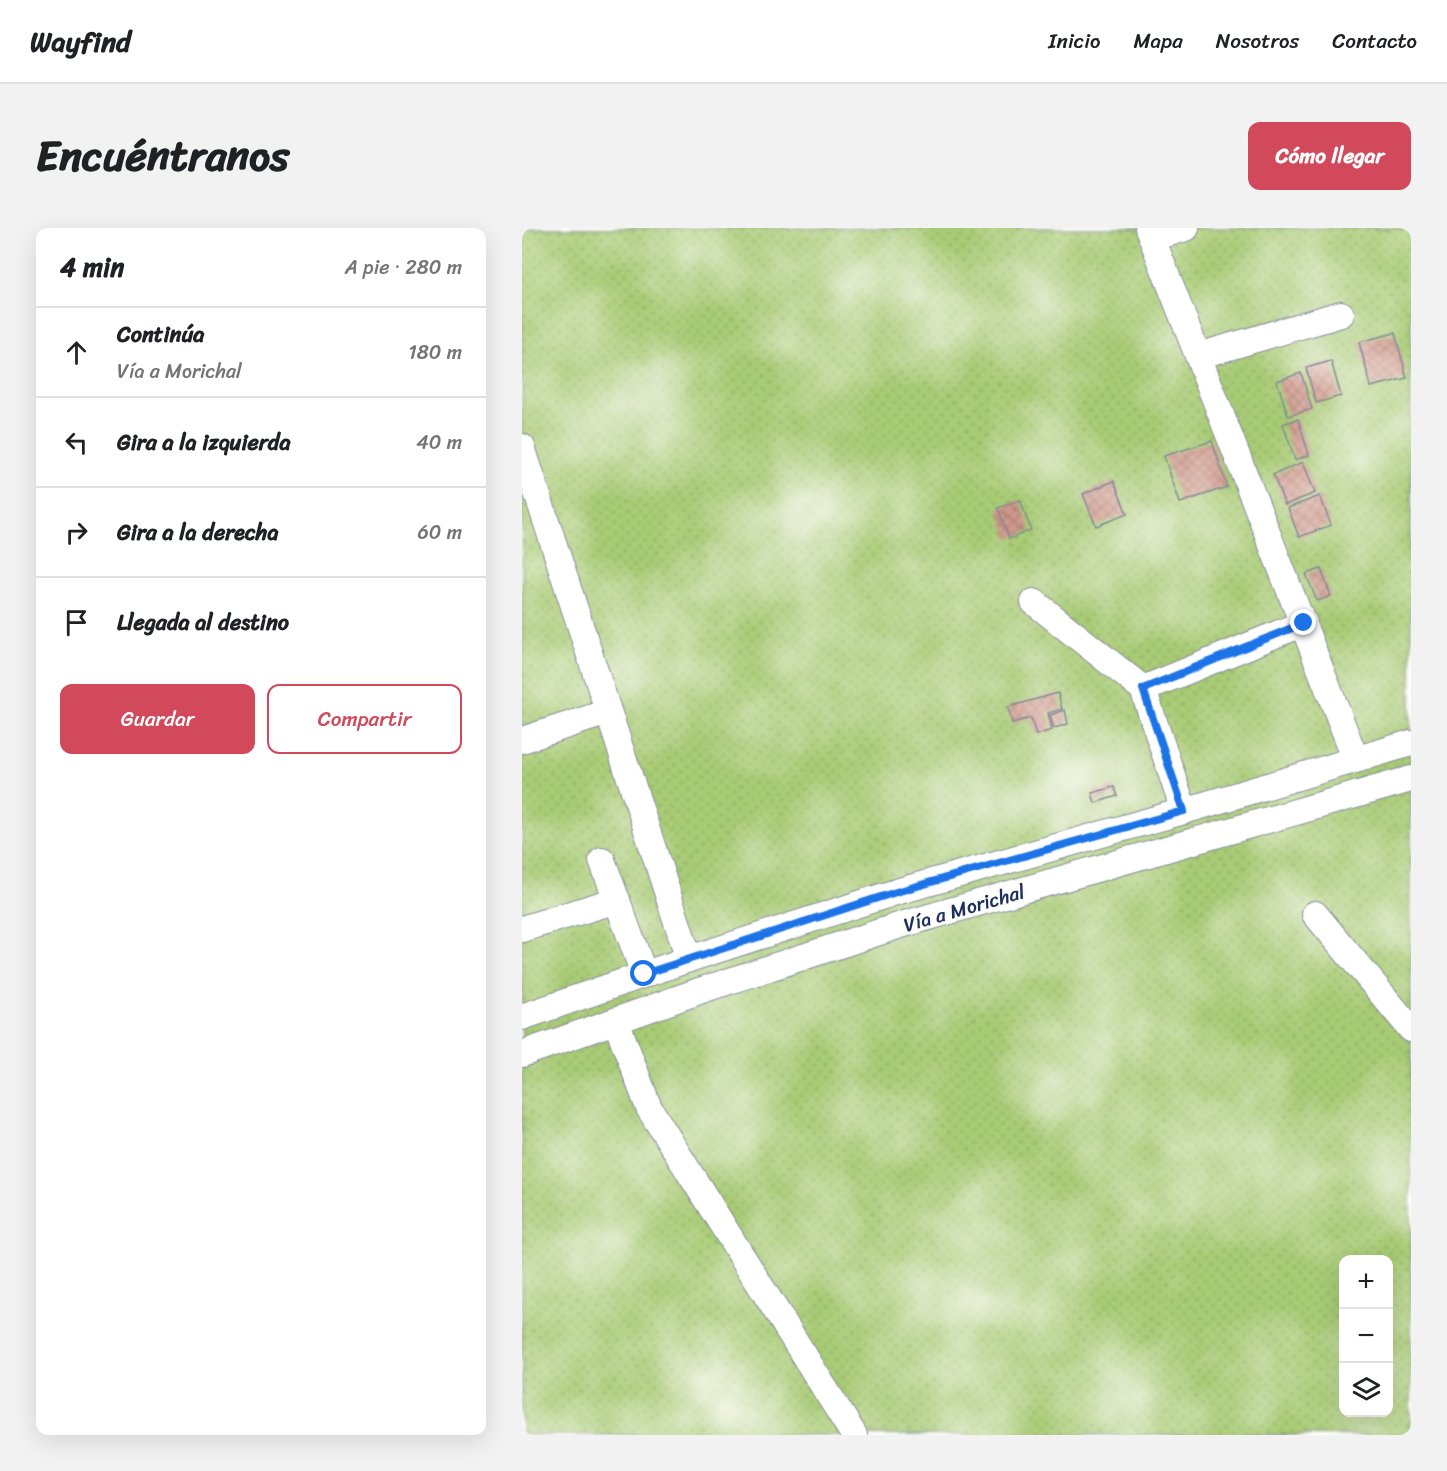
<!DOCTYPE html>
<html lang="es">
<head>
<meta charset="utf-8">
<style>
	:root { --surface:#fff; --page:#f2f2f2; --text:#202124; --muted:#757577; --line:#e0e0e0; --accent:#d1495b }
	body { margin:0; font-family:Sriracha,sans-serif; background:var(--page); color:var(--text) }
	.controls { position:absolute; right:18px; bottom:18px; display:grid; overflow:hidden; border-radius:12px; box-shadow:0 6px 24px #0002 }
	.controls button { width:54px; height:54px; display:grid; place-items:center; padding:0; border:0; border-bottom:2px solid var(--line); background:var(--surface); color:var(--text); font:30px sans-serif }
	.stop { position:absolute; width:18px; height:18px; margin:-14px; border:4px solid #1a73e8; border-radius:50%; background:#fff }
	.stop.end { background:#1a73e8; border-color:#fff; box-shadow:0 2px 6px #0008 }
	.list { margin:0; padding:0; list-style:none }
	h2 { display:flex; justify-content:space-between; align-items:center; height:78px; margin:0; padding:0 24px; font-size:26px }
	h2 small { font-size:20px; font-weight:400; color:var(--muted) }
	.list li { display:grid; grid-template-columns:39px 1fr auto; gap:18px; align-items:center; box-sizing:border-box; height:90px; padding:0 24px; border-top:2px solid var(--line) }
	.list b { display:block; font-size:22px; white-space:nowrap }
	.list p { margin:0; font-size:20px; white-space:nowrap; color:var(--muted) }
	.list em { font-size:20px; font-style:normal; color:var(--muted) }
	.actions { display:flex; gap:12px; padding:18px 24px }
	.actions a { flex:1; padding:14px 0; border:2px solid var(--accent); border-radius:12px; text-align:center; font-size:21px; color:var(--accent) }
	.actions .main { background:var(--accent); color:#fff }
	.icon { flex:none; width:33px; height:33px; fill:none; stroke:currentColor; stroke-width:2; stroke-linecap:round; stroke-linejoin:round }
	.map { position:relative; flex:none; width:889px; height:1207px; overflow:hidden; border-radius:12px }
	header { display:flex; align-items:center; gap:36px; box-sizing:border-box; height:84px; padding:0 30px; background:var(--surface); border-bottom:2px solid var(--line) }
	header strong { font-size:28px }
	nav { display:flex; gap:33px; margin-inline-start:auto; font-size:21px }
	.intro { display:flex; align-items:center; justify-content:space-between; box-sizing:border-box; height:144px; padding:0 36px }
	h1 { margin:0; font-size:42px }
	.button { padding:15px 27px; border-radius:12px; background:var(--accent); color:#fff; font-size:21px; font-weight:700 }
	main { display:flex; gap:36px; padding:0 36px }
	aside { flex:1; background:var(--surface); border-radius:12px; box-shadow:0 6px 24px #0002 }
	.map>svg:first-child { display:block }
	.grass { fill:url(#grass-dots); stroke:#627d6a; stroke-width:1.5; fill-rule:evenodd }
	.building { fill:url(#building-cross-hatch) }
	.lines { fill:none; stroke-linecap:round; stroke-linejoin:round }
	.minor-casing { stroke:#868c98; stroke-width:28 }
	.minor { stroke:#fff; stroke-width:26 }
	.route { stroke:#1a73e8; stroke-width:8 }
	.labels { text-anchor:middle; stroke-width:5; stroke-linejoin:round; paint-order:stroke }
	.street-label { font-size:20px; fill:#1b2f5e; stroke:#fdfcf7 }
</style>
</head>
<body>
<header>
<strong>Wayfind</strong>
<nav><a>Inicio</a><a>Mapa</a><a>Nosotros</a><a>Contacto</a></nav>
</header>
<div class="intro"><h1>Encuéntranos</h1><a class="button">Cómo llegar</a></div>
<main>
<aside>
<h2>4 min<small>A pie · 280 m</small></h2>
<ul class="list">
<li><svg class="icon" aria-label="ahead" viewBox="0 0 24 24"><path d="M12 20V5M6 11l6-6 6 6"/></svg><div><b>Continúa</b><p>Vía a Morichal</p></div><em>180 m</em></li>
<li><svg class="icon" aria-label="left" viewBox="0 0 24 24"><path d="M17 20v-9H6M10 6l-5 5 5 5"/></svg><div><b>Gira a la izquierda</b></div><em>40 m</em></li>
<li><svg class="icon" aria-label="right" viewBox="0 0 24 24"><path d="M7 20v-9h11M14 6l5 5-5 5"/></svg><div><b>Gira a la derecha</b></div><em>60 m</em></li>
<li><svg class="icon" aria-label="arrive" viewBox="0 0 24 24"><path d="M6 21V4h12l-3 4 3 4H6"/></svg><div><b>Llegada al destino</b></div></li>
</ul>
<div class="actions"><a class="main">Guardar</a><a>Compartir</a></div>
</aside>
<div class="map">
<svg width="889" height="1207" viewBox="0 0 889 1207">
	<defs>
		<pattern id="grass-dots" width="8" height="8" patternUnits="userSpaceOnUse" patternTransform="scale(1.5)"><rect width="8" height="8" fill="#a8cb75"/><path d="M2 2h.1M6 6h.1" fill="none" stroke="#88a563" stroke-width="1.8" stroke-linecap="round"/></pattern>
		<pattern id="building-cross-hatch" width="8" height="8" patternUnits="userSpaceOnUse" patternTransform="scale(1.5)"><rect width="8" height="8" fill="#d29a8c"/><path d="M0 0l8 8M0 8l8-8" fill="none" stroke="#aa7e76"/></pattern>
	</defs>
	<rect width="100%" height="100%" fill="#fdfcf7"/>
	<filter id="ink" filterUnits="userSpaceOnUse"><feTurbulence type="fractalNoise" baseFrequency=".0167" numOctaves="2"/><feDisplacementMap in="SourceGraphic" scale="12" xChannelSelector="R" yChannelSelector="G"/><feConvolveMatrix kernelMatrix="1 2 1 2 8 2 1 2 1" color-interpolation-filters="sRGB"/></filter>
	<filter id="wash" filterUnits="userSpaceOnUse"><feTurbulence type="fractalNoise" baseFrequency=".008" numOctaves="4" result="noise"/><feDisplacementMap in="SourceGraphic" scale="24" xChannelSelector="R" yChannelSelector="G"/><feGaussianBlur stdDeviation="1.35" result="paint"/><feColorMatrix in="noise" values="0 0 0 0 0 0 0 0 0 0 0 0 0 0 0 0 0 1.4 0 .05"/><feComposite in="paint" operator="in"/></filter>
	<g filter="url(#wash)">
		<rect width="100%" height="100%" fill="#f1ead1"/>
		<path class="grass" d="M0,0H889V1207H0ZM822,1032H866V1184H822Z"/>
		<g id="blocks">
			<g class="building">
				<path d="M873,105L885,150L849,159L837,114Z"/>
				<path d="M809,133L819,168L794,175L784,140Z"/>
				<path d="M779,145L790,181L766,188L755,153Z"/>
				<path d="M776,191L787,227L773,232L761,196Z"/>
				<path d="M690,213L705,259L658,275L642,228Z"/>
				<path d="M781,234L793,265L763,277L751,247Z"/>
				<path d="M592,253L605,286L574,298L561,266Z"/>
				<path d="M798,268L809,297L777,309L766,280Z"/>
				<path d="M498,272L509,302L487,311L476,280Z"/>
				<path d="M799,341L809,368L795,373L784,346Z"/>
				<path d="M536,465L540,481L526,485L530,502L514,507L509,490L490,495L486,479Z"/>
				<path d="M543,482L546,496L532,500L528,487Z"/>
				<path d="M592,559L595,568L573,575L570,565Z"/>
			</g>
		</g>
	</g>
	<g filter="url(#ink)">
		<use href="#blocks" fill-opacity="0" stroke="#868c98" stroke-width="1.5"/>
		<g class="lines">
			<g class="minor-casing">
				<g id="minor">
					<path d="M626,0L834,532"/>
					<path d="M630,10L664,0"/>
					<path d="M676,128L819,86"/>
					<path d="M0,219L167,731"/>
					<path d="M512,374L621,461L662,583"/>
					<path d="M621,461L782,395"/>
					<path d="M0,512L86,484"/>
					<path d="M80,632L122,746"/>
					<path d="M793,686L889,801"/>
					<path d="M0,701L95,672"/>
					<path d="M0,789L167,731L374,664L662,583L889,515"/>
					<path d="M94,793L127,880L332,1207"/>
					<path d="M0,826L180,762L379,697L889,551"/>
				</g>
			</g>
			<use href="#minor" class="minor"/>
		</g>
	</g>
	<g class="lines" filter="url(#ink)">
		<path class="route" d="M122,746L374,664L662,583L621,461L782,395"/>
	</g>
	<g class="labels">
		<g class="street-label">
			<text transform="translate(442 680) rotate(-16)" y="7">Vía a Morichal</text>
		</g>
	</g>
</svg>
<div class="controls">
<button>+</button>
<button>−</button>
<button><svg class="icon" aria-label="layers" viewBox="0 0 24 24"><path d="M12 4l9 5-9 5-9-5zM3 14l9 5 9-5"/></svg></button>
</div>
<div class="stop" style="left:122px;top:746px"></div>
<div class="stop end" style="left:782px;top:395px"></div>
</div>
</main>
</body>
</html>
